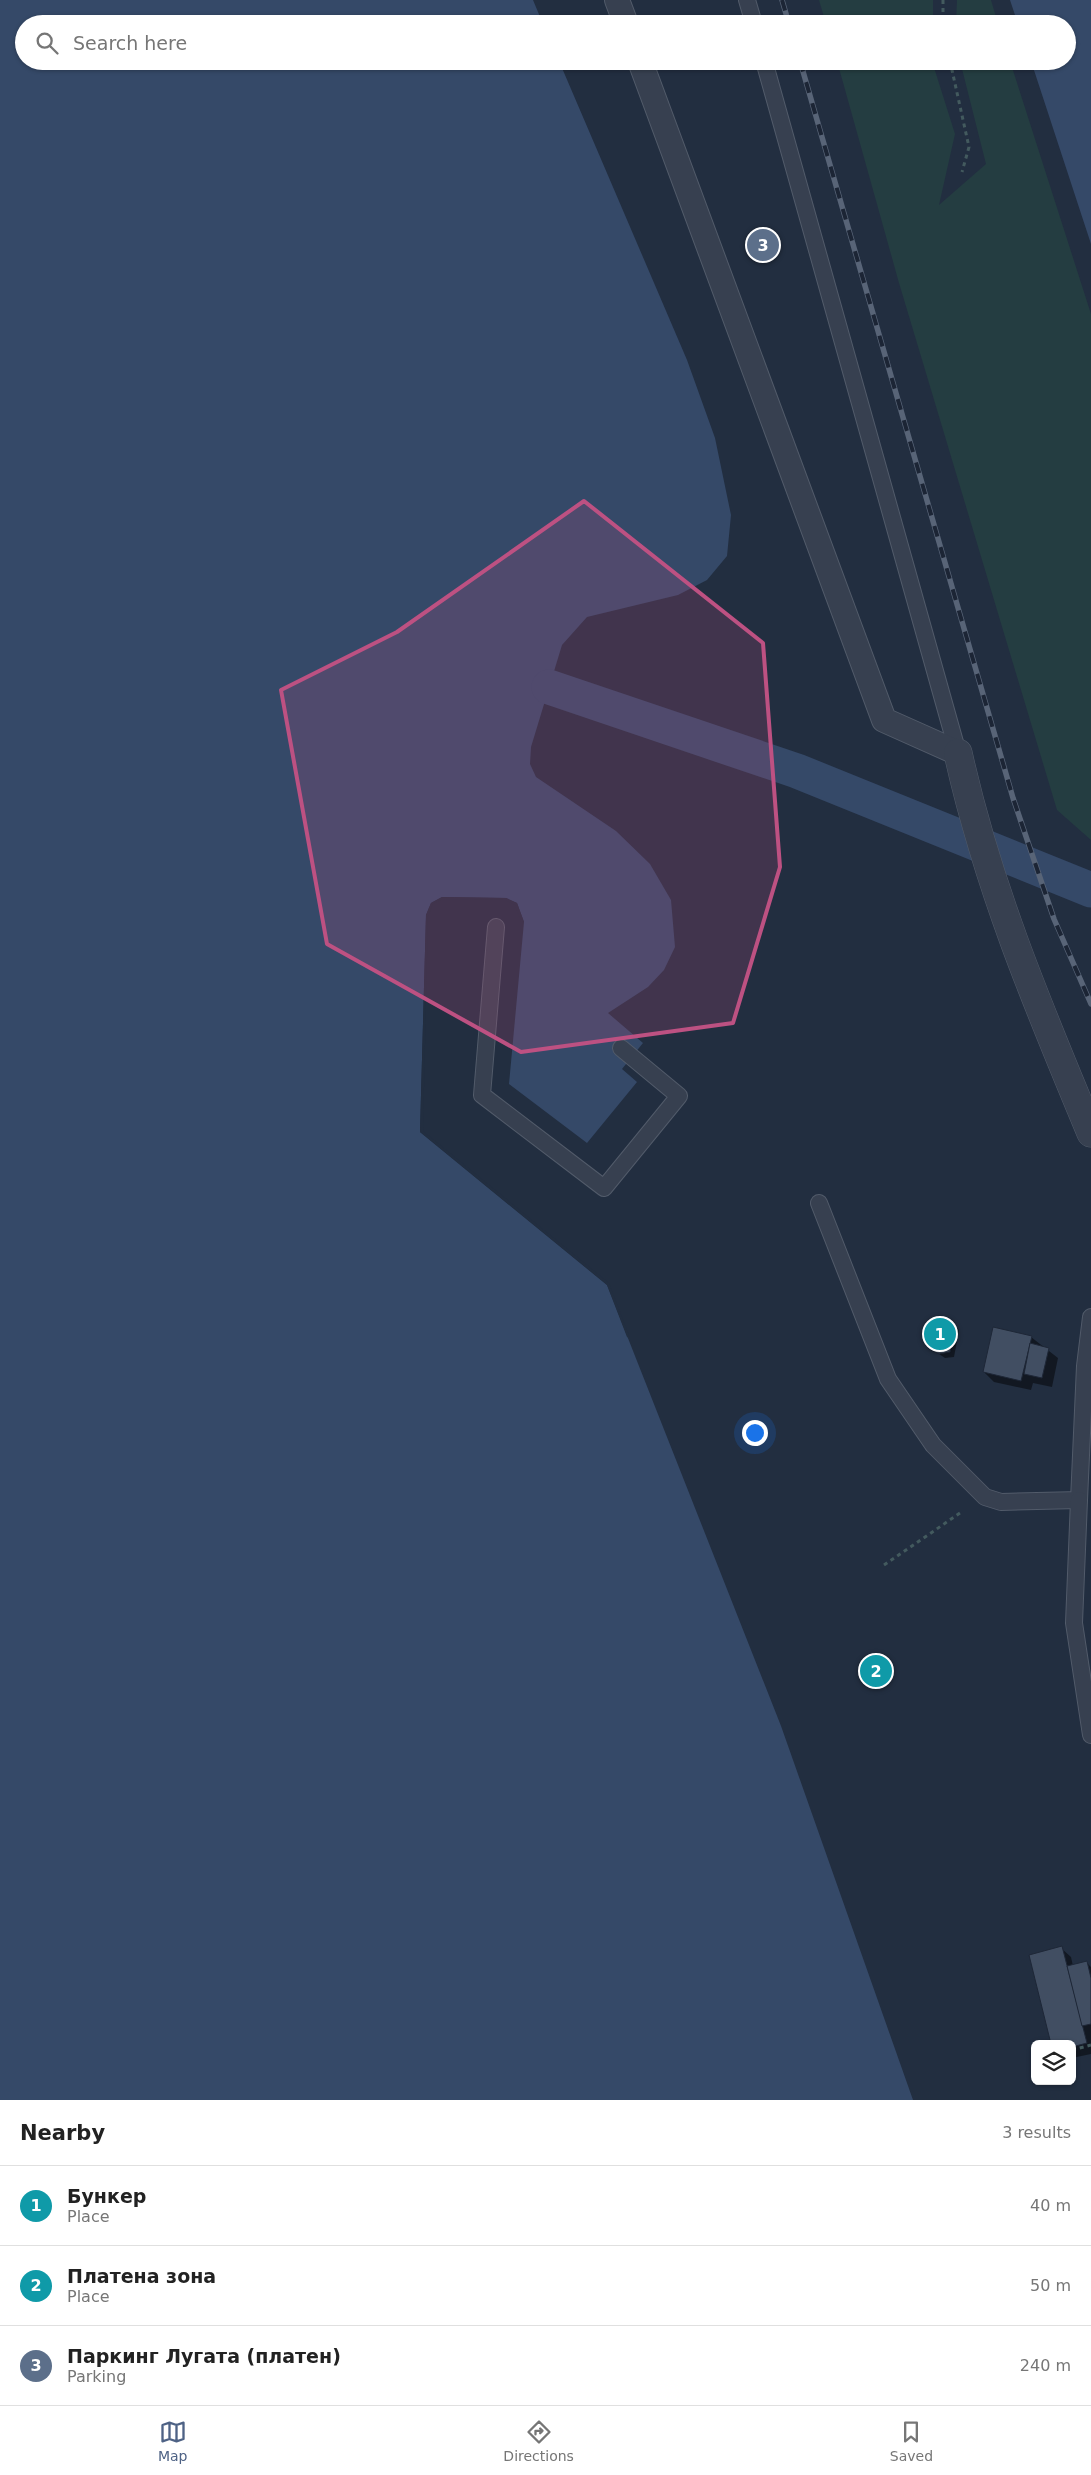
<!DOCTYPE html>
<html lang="en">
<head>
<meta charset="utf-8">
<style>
	:root { --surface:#fff; --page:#f2f2f2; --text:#222; --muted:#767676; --line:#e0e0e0; --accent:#4e6285 }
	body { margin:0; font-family:"DejaVu Sans",sans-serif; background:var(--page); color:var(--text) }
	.controls { position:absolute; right:15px; bottom:15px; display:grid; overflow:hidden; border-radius:8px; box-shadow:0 1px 4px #0004 }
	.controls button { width:45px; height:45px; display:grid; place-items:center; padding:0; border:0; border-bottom:1px solid var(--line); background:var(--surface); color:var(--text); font:25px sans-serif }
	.you { position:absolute; left:754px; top:1432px; width:18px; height:18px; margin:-12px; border:4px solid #fff; border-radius:50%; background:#1a73e8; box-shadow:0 0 0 8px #1a73e833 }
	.badge { display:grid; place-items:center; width:32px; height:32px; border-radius:50%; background:var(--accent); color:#fff; font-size:16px; font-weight:700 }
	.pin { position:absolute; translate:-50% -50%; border:2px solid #fff; box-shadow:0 1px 5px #0006 }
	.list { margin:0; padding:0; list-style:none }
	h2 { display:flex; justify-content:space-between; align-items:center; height:65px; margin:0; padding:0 20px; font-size:21px }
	h2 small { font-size:16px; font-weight:400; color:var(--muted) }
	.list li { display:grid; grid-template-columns:32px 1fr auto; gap:15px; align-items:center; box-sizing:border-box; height:80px; padding:0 20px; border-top:1px solid var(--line) }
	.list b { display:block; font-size:19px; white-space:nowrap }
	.list p { margin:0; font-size:16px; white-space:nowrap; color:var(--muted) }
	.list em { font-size:16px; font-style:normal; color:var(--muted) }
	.icon { flex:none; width:28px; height:28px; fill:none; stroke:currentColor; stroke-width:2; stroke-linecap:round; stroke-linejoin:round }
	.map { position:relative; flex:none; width:1091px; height:2100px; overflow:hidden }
	.search { position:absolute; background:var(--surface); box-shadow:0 1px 4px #0004; left:15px; right:15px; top:15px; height:55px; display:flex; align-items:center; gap:12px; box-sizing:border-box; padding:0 18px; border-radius:28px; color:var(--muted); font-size:19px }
	.sheet { height:305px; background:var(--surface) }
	nav { display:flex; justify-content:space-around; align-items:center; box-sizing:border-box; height:70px; border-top:1px solid var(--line); background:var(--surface); font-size:14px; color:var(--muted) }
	nav a { display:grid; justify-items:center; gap:2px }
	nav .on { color:var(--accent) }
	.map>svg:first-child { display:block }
	.green { fill:#243d41 }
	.water { fill:#354968 }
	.pier { fill:#222e40 }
	.shadow { fill:#0007 }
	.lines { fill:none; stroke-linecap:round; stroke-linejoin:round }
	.canal { stroke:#354968; stroke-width:35 }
	.building { fill:#414e62; stroke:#1e2737 }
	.service-casing { stroke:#525b6a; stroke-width:18 }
	.pedestrian-casing { stroke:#525b6a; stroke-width:26 }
	.minor-casing { stroke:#525b6a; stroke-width:29 }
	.path { stroke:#435a5e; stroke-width:3; stroke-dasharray:4 4; stroke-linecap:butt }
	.service { stroke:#374050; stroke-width:16 }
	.pedestrian { stroke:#374050; stroke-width:24 }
	.minor { stroke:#374050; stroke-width:28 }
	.rail-casing { stroke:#586477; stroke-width:5.5 }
	.rail { stroke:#1c2535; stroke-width:4; stroke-dasharray:11; stroke-linecap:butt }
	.marked { fill:#bd5182; fill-opacity:0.2; stroke:#bd5182; stroke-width:4; stroke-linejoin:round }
</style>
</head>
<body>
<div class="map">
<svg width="1091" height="2100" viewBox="0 0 1091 2100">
	<rect width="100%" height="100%" fill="#222e40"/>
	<g class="green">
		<path d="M819,0H933V24H826Z"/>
		<path d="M957,0H991L998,24H956Z"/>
		<path d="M837,61H932L955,134L939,205L986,164L960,61H1010L1091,314V840L1057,810L899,283Z"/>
	</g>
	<g class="water">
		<path d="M0,0H533L543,24H24V61H559L687,360L715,438L731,515L727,556L707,580L678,595L587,617L562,645L531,747L530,764L536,777L616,831L650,864L671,900L675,947L664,970L648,987L608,1013L643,1043L622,1069L637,1082L587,1143L509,1084L524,922L517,903L506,898L442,897L431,903L426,915L420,1132L607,1285L781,1726L913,2100H0Z"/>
		<path d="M1010,0H1091V244L1031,61H1067V24H1018Z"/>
	</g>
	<path class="pier" d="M442,897L506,898L517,903L524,922H521L515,905L505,900L442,899L433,904L428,916L423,1131L609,1283L630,1338L627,1337L607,1285L420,1132L426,915L431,903Z"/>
	<g class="shadow">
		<path d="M954,1325L959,1330L954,1357L945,1358L930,1348Z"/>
		<path d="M1031,1337L1058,1358L1052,1387L1033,1383L1031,1390L994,1382L984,1372Z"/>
		<path d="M1061,1948L1071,1957L1073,1966L1086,1962L1091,1967V2054L1072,2058Z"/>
	</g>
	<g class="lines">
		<path class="canal" d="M549,687L797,771L1091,890"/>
	</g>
	<g class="building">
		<path d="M945,1319L955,1324L950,1352L939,1354L929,1349L925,1339L927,1328L935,1321Z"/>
		<path d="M993,1327L1032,1336L1021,1381L983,1372Z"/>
		<path d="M1030,1343L1049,1348L1042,1378L1024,1374Z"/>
		<path d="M1062,1946L1087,2043L1072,2047V2044H1051L1029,1955Z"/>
		<path d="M1087,1961L1091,1978V2024L1082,2026L1067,1966Z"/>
	</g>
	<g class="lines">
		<g class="service-casing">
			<g id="service">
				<path d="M747,0L754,24"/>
				<path d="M764,61L958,753"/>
				<path d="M496,927L482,1095L604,1188L679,1096L621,1048"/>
				<path d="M819,1203L888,1379L933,1445L985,1497L1001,1502L1079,1500L1085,1366L1091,1317"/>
				<path d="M1079,1500L1074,1623L1091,1735"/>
			</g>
		</g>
		<g class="pedestrian-casing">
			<g id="pedestrian">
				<path d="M617,0L626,24"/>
				<path d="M640,61L884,720L958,753"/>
			</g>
		</g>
		<g class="minor-casing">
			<path id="minor" d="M958,753C988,888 1038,1006 1091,1133"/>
		</g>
		<g class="path">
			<path d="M943,0V24"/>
			<path d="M950,61L969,147L962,172"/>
			<path d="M884,1565L963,1511"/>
			<path d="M1072,2050L1091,2045"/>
		</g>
		<use href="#service" class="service"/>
		<use href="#pedestrian" class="pedestrian"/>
		<use href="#minor" class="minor"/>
		<g class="rail-casing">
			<g id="rail">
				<path d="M782,0L789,24"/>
				<path d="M800,61L1013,798L1054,919L1091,1004"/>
			</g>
		</g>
		<use href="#rail" class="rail"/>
	</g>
	<path class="marked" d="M584,501L763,643L780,867L733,1023L521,1052L327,944L281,690L397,632Z"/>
</svg>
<div class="controls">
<button><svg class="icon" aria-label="layers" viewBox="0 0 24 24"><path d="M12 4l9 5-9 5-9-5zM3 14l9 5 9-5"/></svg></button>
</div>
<div class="you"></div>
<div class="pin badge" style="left:940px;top:1334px;background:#0f9aa8">1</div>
<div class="pin badge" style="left:876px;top:1671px;background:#0f9aa8">2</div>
<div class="pin badge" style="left:763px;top:245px;background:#5c6f8a">3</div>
<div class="search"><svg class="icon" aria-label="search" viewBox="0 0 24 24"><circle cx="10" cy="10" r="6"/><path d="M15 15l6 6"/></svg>Search here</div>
</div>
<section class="sheet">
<h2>Nearby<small>3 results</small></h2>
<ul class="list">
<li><span class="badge" style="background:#0f9aa8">1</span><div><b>Бункер</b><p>Place</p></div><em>40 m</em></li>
<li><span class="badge" style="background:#0f9aa8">2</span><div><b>Платена зона</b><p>Place</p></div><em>50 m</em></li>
<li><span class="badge" style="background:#5c6f8a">3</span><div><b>Паркинг Лугата (платен)</b><p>Parking</p></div><em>240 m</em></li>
</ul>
</section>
<nav>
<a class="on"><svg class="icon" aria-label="map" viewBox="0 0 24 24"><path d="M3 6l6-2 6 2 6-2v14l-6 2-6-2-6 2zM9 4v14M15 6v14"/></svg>Map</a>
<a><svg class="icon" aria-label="directions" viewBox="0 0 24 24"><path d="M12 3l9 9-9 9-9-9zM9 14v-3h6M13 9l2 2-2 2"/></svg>Directions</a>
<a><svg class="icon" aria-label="saved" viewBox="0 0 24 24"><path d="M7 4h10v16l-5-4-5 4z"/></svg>Saved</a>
</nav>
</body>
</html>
